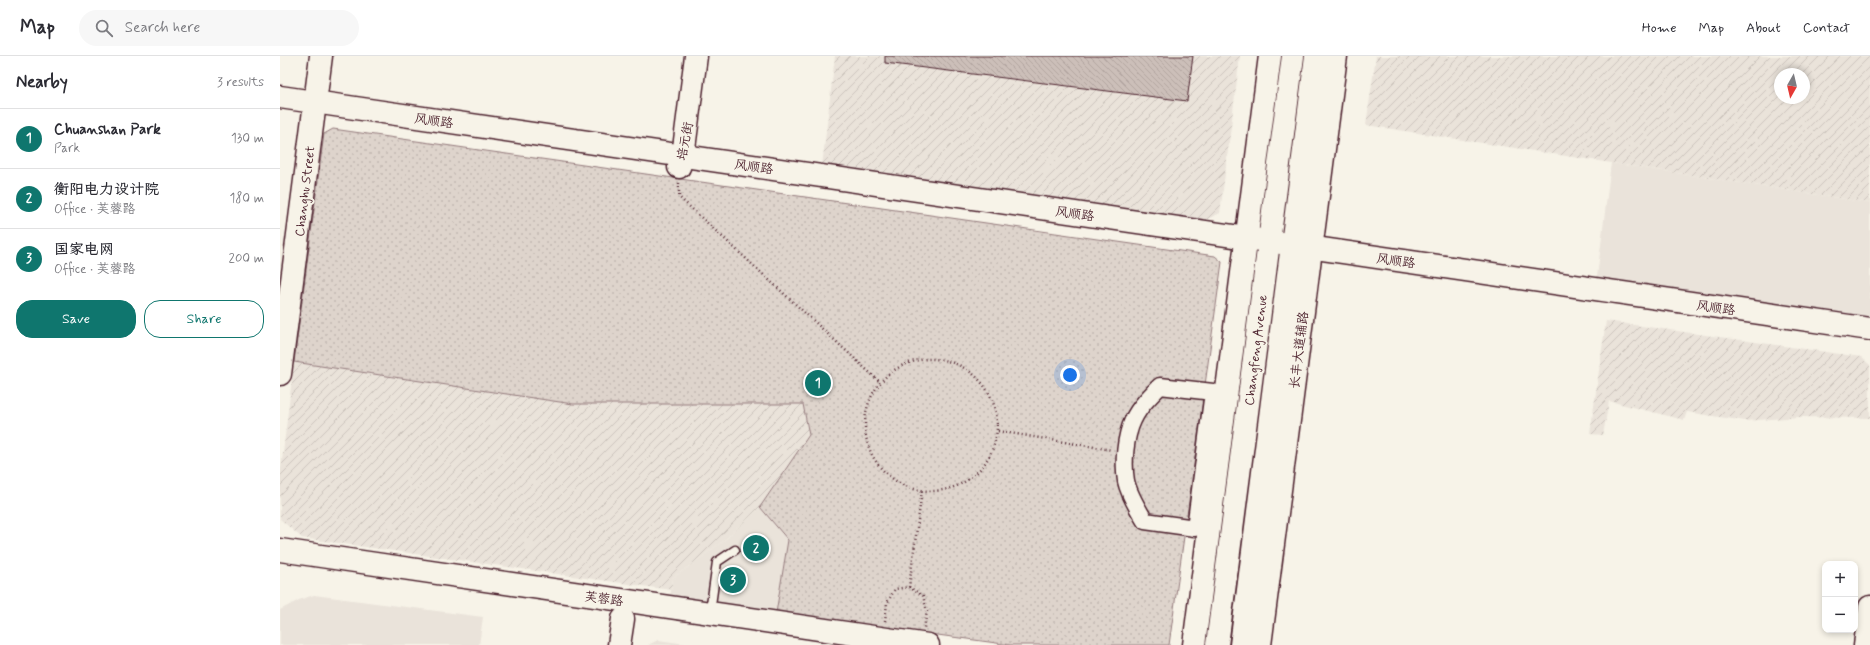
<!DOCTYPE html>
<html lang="en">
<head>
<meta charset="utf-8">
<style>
	:root { --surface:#fff; --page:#f7f7f7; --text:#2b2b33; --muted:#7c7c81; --line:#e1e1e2; --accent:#0f766e }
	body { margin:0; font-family:Mynerve,"LXGW WenKai TC",sans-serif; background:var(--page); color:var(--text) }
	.controls { position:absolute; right:12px; bottom:12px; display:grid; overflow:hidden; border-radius:8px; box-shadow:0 2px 6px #0003 }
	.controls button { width:36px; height:36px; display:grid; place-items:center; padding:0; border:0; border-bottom:1px solid var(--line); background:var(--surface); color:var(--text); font:20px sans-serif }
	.compass { position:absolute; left:1494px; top:12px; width:36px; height:36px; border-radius:50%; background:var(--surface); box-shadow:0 2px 6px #0003; rotate:188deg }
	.you { position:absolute; left:790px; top:319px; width:14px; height:14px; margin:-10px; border:3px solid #fff; border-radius:50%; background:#1a73e8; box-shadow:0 0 0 6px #1a73e833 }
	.badge { display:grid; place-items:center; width:26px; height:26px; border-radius:50%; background:var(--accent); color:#fff; font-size:13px; font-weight:700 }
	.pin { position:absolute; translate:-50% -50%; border:2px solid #fff; box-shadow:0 1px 4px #0006 }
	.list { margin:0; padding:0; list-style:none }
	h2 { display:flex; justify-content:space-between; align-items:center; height:52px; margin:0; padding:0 16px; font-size:17px }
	h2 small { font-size:13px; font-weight:400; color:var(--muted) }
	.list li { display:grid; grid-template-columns:26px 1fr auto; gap:12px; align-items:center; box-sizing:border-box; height:60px; padding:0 16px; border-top:1px solid var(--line) }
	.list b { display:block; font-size:15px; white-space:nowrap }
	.list p { margin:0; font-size:13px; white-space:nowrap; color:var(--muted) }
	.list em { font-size:13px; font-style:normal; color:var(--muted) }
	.actions { display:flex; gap:8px; padding:12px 16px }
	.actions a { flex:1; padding:9px 0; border:1px solid var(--accent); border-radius:16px; text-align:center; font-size:14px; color:var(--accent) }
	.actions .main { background:var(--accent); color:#fff }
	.icon { flex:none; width:22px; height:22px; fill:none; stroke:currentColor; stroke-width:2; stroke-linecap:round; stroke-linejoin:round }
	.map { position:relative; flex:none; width:1590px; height:589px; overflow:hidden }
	header { display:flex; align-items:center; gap:24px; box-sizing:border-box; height:56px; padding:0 20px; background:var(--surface); border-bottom:1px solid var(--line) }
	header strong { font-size:19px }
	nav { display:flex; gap:22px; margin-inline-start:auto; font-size:14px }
	.search { width:280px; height:36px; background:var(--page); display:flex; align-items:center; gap:10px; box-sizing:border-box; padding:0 14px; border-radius:22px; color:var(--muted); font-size:15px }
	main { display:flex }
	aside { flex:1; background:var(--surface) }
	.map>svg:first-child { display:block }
	.built { fill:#eae3da }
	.industrial { fill:url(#industrial-furrows); fill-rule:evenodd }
	.park { fill:url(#park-dots); stroke:#947a7c }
	.building { fill:url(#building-back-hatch); stroke:#4a1f2b }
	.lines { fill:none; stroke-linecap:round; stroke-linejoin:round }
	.lane-casing { stroke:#4a1f2b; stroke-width:11 }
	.street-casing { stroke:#4a1f2b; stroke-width:19 }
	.secondary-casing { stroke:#4a1f2b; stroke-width:25 }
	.primary-casing { stroke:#4a1f2b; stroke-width:25 }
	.path { stroke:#4a1f2b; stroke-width:2.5; stroke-dasharray:1 3; stroke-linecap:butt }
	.lane { stroke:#f7f3e8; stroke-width:8 }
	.street { stroke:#f7f3e8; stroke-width:16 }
	.secondary { stroke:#f7f3e8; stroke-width:22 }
	.primary { stroke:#f7f3e8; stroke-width:22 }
	.labels { text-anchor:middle; stroke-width:4; stroke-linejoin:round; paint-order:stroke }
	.street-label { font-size:13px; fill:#4a1f2b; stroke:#f7f3e8 }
</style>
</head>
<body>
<header>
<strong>Map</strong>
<div class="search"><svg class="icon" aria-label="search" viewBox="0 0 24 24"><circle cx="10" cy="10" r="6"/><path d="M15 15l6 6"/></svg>Search here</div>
<nav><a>Home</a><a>Map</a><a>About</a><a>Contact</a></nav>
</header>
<main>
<aside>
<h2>Nearby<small>3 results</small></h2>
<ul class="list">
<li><span class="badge">1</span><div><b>Chuanshan Park</b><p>Park</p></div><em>130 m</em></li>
<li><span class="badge">2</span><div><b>衡阳电力设计院</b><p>Office · 芙蓉路</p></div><em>180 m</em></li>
<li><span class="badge">3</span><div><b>国家电网</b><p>Office · 芙蓉路</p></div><em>200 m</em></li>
</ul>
<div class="actions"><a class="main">Save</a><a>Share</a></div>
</aside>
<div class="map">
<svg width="1590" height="589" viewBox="0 0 1590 589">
	<defs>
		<pattern id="industrial-furrows" width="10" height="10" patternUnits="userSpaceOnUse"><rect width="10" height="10" fill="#eae3da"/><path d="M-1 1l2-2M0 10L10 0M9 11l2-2" fill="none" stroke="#cac2bb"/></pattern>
		<pattern id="park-dots" width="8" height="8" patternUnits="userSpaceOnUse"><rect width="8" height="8" fill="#ded4cc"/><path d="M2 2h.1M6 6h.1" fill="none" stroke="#c0b6af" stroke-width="1.8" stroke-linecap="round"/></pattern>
		<pattern id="building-back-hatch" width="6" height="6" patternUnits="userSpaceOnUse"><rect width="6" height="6" fill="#ccbfb9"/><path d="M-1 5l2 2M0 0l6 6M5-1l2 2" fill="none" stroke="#b1a49f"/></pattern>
	</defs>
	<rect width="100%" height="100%" fill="#f7f3e8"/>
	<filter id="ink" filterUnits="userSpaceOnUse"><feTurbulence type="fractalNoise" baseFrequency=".025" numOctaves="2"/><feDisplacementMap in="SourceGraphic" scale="8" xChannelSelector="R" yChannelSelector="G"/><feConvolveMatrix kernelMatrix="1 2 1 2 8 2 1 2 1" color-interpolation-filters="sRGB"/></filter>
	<g filter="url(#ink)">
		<g class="built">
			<path d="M1331,107L1590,147V261L1317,221Z"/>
			<path d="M480,451L508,484L496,557L390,541L393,522L446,483Z"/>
			<path d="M34,539L203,561L199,589H0V554L19,544Z"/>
			<path d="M378,584L413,589H368Z"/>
		</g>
		<g class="industrial">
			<path d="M555,0H960L940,157L926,164L542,110Z"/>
			<path d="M1096,0H1590V147L1086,69ZM1500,18H1524V42H1500Z"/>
			<path d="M1326,265L1581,301L1590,309V362L1519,361L1465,365L1407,356L1404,364L1329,345L1323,379L1310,378Z"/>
			<path d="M14,306L293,348H523L529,379L480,451L446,483L393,522L391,534L22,482L0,463V421Z"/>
		</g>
		<path class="park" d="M53,73L935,200L942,206L889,589H731L496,557L508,484L480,451L529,379L523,348H293L14,306L44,78Z"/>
		<path class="building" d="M605,0H913L907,45L605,7Z"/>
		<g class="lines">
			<g class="lane-casing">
				<path id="lane" d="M430,556L437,506L455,494"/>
			</g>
			<g class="street-casing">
				<path id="street" d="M880,330L933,336L915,472L865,465C858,453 849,439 846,425C843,407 845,381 853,364C859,351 870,340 880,330Z"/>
			</g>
			<g class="secondary-casing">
				<g id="secondary">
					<path d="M0,41L1590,273"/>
					<path d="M399,111L403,100L416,0"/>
					<path d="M0,318L41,0"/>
					<path d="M0,494L648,589"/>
					<path d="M339,589L343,563"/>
					<path d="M914,589L990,0"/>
					<path d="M980,589L1056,0"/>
					<path d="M1585,589L1590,551"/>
				</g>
			</g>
			<g class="primary-casing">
				<g id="primary">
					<path d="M937,589L1013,0"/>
					<path d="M961,589L1036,0"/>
				</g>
			</g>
			<g class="path">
				<path d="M399,127V141L600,326"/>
				<circle cx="651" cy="369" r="66"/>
				<path d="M718,375L832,394"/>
				<path d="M629,531L643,540L647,555L644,572"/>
				<path d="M605,565L607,547L615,533L629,531L642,435"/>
			</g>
			<use href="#lane" class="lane"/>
			<use href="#street" class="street"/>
			<use href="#secondary" class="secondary"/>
			<use href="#primary" class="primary"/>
		</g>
	</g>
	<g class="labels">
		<g class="street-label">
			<text transform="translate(154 64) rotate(8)" y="5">风顺路</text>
			<text transform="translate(404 85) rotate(-79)" y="5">培元街</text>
			<text transform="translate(474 110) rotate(8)" y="5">风顺路</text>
			<text transform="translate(24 135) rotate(-83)" y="5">Changhu Street</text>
			<text transform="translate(795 157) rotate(8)" y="5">风顺路</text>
			<text transform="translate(1116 204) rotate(8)" y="5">风顺路</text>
			<text transform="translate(1436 251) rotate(8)" y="5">风顺路</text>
			<text transform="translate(975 294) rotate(-83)" y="5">Changfeng Avenue</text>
			<text transform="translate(1018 294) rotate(-83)" y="5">长丰大道辅路</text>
			<text transform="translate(324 542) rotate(8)" y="5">芙蓉路</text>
		</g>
	</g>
</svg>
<div class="controls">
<button>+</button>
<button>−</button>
</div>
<svg class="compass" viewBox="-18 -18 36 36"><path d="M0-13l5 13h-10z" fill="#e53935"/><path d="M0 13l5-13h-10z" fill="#7c7c81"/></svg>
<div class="you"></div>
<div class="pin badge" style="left:538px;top:327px">1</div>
<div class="pin badge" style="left:476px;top:492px">2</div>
<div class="pin badge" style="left:453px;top:524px">3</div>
</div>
</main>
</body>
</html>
